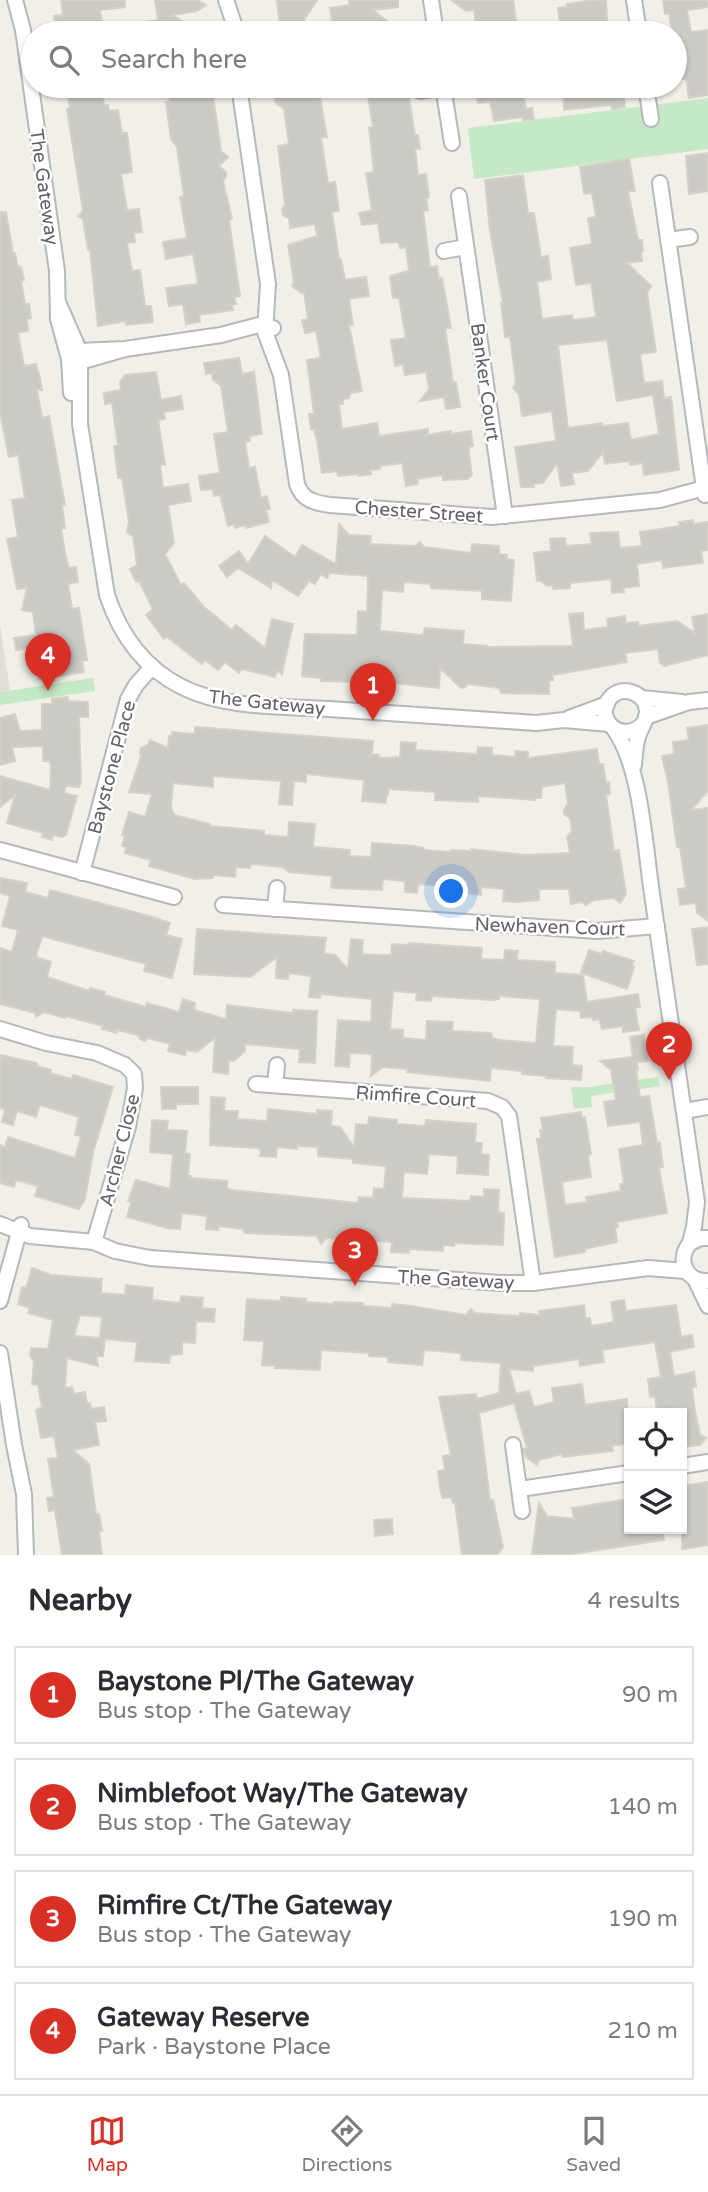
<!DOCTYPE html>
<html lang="en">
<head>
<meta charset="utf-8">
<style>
	:root { --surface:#fff; --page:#f2f2f3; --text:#2b2b33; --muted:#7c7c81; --line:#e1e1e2; --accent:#d93025 }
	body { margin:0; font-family:"Varela Round",sans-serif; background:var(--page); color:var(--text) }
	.controls { position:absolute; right:21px; bottom:21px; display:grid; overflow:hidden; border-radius:0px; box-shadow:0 2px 5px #0004 }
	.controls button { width:63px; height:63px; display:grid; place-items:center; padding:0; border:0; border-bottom:2px solid var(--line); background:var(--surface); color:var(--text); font:35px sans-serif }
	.you { position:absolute; left:452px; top:892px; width:24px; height:24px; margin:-18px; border:5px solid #fff; border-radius:50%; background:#1a73e8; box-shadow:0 0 0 10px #1a73e833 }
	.badge { display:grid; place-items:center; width:46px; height:46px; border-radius:50%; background:var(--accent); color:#fff; font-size:23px; font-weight:700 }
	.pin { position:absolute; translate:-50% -58px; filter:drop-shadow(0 2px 4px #0008) }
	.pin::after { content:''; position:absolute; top:37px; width:24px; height:21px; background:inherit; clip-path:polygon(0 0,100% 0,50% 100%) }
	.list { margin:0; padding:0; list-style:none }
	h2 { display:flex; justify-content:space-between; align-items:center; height:91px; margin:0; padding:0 28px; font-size:30px }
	h2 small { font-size:23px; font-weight:400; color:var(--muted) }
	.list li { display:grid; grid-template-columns:46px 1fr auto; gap:21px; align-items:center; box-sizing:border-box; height:98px; margin:0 14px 14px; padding:0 14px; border:2px solid var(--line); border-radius:0px }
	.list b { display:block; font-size:26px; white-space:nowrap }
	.list p { margin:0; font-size:23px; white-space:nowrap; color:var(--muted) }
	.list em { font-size:23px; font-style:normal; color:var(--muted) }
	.icon { flex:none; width:38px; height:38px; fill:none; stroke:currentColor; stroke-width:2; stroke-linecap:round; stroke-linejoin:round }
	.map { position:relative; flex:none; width:708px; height:1555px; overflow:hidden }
	.search { position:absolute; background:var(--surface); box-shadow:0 2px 5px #0004; left:21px; right:21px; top:21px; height:77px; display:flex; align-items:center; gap:18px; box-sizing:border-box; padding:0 24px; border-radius:38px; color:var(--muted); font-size:26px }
	.sheet { height:539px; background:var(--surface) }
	nav { display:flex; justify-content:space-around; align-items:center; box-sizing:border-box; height:98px; border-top:2px solid var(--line); background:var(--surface); font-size:19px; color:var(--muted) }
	nav a { display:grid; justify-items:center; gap:4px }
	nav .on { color:var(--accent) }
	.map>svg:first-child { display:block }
	.education { fill:#e1ded6 }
	.green { fill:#c5e8c5 }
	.building { fill:#cccac5; stroke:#d6d1c6; stroke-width:2; fill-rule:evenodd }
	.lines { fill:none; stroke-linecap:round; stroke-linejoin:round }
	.minor-casing { stroke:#b5b8bc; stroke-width:18 }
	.minor { stroke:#fff; stroke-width:14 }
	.labels { text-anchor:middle; stroke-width:5; stroke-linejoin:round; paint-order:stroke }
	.street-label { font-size:19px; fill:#5f6368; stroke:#fff }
</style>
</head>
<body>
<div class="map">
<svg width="708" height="1555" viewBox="0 0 708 1555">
	<rect width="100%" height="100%" fill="#f1efe8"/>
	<path class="education" d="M0,625L10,690L0,692Z"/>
	<g class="green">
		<path d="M708,98V149L474,179L468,128Z"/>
		<path d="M93,678L95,691L0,705V692Z"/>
		<path d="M658,1077L660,1086L591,1096L592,1107L574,1109L571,1087H589Z"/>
	</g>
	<g class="building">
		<path d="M61,0H125V7L100,10L104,33H57L54,16L63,15Z"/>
		<path d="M155,0H197L206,5L197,11L173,15L198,33H115L114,26L158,20Z"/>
		<path d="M277,0H317L302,23L280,26Z"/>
		<path d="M349,0H398V7L373,10L402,33H350L348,25L333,27L330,8L350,5Z"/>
		<path d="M451,0H513L518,33H477L474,10L466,11Z"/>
		<path d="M592,0H606L608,33H561L558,8L567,7V4Z"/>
		<path d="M663,0H708V7L687,10L691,32L708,30V95L689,98L686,78L683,79L678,35L672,33L669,13L665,14Z"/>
		<path d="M66,86H101L104,105H108L109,111L118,110L122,133H127L132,172L121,174L127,210L139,209L142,232L134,233L135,242L127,243L132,271L140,270L145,306H151L153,322L126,325V321L98,326L90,250H88L83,219L78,216L83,211L67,109L70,108Z"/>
		<path d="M167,86H209V90L212,89L221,151L228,157L219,166L226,172V176L223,181L232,219L229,220L240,296L234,297L236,304H232L233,310L199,315L200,322L186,324L183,304L169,306L166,288L198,284L193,254L166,259L163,242L187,238L180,197L184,196L180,169L177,147L171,139L166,102H170Z"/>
		<path d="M276,86H318L327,137L321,138L328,183L335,182L339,211L332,212L339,259H341L345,280L366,277L369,296L349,299L353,325H349L362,391L351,393L349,398L343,399V404H339L342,429L377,423L379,436L428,429V435L451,431V434L471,431L473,446L469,447V455L472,475L468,479L443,480L442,475L417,479L418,484L406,486L402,463L380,466V469L370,470L371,474L359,476V474L338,476L337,471L322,473L317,441L314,429L311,430L309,414H314L307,360L320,358V353L316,331L305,333L302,320L308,319L304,292L301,293L292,286L294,282L288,245L317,236L315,224L290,228L289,218L283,215L282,209L285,205L278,146L289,144L284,109L275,102L277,93Z"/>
		<path d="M357,86H407L415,135H418L420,149H415L418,175L426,174L429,197L426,198L428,210L423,211L430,267L437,266L439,279L442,278L451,328H445L453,383L456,382L460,407L446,409L444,397L420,401L429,389L426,372L405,375L403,365L395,366L391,340L406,338L399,298H393L390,276L409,271L406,247L400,248L399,242L381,243L378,223L362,225L359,213L372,210L366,173L374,172L369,128L373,127L368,96L359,97Z"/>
		<path d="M475,86H522L526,109L532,108L534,119L523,120L522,117L494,121L490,102L478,103Z"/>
		<path d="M563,86H609V88L622,86L625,107L612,109L611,105L564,110Z"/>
		<path d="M708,153V191L689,194L686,156Z"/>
		<path d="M629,159L635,191H628L638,240H642L643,251L641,252L642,261L627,263L651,286L647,293L656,352L640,354L644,383L662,381L664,398L671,397L679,470L644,475L642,463L630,465L629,461L605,464L603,452L588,471L572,473L574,484L561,486L557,463L543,483L533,484L534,487H521L515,447L556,441L552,411L522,416L519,394L513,388L516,382L510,337H505L501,303H503L490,231L485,180L523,175L528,213H534L541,257L548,256L551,279L537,282L542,319L572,315L573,320L596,317L591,283L576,285L570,248L592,244L588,218L596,217L592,193L584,194L580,167ZM607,340L617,401L653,395L659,434L631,440L628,423L603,426L602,423L568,428L558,345Z"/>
		<path d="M0,212H6L13,253H15L18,267H21L24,280L21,281L25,304H29L31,318L27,319L28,331L18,333L24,366L36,364L40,378L42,390H37L42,418L49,416L65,505H62L65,528H61L65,553L69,568L76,567L78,582L68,584L72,609L79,608L87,660L82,661L84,672L39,679L35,647L16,650L14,638L36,635L33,612L22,610L27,588L17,589L7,539L18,537L12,500L25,498L18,455L9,457L0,413Z"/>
		<path d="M239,358L242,374L254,372L262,434L249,436L250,441L245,442L249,468L255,467L261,498L267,496L270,509L266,510L269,522L246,528L245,525L235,528V524L228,526L220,495L214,496L213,489L201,490L199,476L220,473L214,434L228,432L221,386L213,380L212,373L206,374L204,363Z"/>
		<path d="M156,372L161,400L181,396L183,409L164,412L165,419L158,420L165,464L160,465L163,488L188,484L191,501L168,505L174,543L165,554L181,585L184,583L204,607L232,630L236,625L265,648L272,619L293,624L282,674L277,671L275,677L242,669L239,673L225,662L218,670L205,660L202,664L167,637L164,639L146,615L153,609L139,581L136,582L130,569L137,565L133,536L127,532L129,522L122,478H118L114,446H118L112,403L105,404L104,393L121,390L120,382L125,375Z"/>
		<path d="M693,520L694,524L708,522V550L701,551L703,563L663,568L662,560L637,564L639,586L623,588L624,592L612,593L611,579L570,583V588L553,589V585L547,586L541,581H537L534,553L551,551L550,539L565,538L566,546L592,544L590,533L618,532L620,548L642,546L640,532L680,526L679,522Z"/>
		<path d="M339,524L349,535L371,536L370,544L415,546L420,542L424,547L471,553L472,544L499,546V554L507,555V559L514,560L511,601L482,599V591L431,588V584L404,582L403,592L382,590L380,631L423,635L425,628L464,631L463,644L487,646V647L573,646L569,614L583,613L584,630L608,627L607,619L625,616L626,623L638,622V626L677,621L695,633L692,617L708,614V655L664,666L660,663L658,649L625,653L627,662L553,675V680L549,681V694L501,693L499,688L468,684L464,688L460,687L440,668L439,688L393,683V685H381L382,673L355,671L354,682L321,681V678L302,676L305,634L357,635L358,611L367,612L368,576L330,573L327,578L321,574L315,584L309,581L298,596L272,580L271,588L238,568L227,577L219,566L239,551L248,564L265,536L295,557L302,545L336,564Z"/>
		<path d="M68,697V701L88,702V717H79L81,782L79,787L66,786L64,793L77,796L66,835L62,837L53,835L52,840L42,837L43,833L7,823L15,795L0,807V776L50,790L51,765L49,761H43V746L12,747L15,761L0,765V718L15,714L20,731L42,730V704H52V699Z"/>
		<path d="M707,725L708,791L691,810L708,808V921L697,913L696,903L680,905L678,889L686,888L680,847H677L668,782L662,756L674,754L673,742L689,740L687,728Z"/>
		<path d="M195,727L373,741L372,754L379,755L378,758L400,757L401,742L416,743L415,750L477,754L478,747L492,748V755L515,757V751L528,752V758L597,749L599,764H603L606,783L609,782L610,794L606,795L614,851L619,850L626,894L620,903L614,898L594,900L586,905L582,902L571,904L569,889H539V900L516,902L503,901L504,889L481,887V895L459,893L446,900L447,886L418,884L417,893L405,892V881L383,879L382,890L333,888L331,887L332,876L289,872L283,867L251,864L250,868L236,867L235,877L214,875L213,878L195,879L149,866L151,860L125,853L126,847L122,846L125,836L122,835L129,812L145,817L152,794L129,792L141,757L140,753L141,748L148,745L150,740L168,748L169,736H172V732L195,734ZM306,774L364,780L362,801L385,803L389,789L435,792V800L478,802V796L535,800V798H541L542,787L565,783L568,803L564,810V814L570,818L572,831L567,837L570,853L525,855L471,849V851L451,850L450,852L424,850V848L414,846L372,843L371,857L349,856L350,850L313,847L315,824L289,822L288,837L264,835V831L210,826V824L174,815L171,807L173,783L213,787V776L281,781L279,804L292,805L294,781L306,782Z"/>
		<path d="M0,878L27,883L25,892L48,898L50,890L153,917L170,923L166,935L182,939L172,978L144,971L146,964L42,936L36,957L51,962L47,977L89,991L90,988L105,992L104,995L146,1007L147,1003L179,1012L183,999L195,1003L194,1010L226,1019L227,1005L293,1013V1010L317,1011L315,1063L299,1062L300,1049L245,1044V1051L234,1061H229L228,1074L213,1072L215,1038L197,1052L186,1050L185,1055L168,1051L170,1044L148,1038L145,1041L140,1039L138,1035L117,1030V1033L102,1029L103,1026L66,1016L65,1018L44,1012L36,1017L35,1013L0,1004V948L12,952L18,930L2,926L10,896L0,893Z"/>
		<path d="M708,927V964L697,965L692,929Z"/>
		<path d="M197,929L326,938L324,954L335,955L348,969L351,939L363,940L362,954L377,955H391L392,944L409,945V943L482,948L481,959L504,960L505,950L518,951L517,960L555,962V973L583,975L587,1002L638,994L640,1007L635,1008L639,1030L623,1032V1026L602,1029L599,1019L593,1020L592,1017L581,1018L580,1011L556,1009L553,1046L573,1047L572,1065L582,1066L581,1080L546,1078L547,1076L522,1074V1071L491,1068L490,1081L407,1072V1069L383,1067L371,1076L372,1054L350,1053L349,1067L335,1066L338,1020L371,1022L372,999L321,994L320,998L309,997L311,976L289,973L288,979L276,978L277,957L250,977L194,974ZM393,991L417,993L416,1000L431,1001L432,996L491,1000L499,999V996L540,999L536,1043L499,1040L492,1038V1034L490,1033L452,1031L453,1022L427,1021L426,1040L403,1038V1030L390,1029Z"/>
		<path d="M589,950L602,954L603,951L634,961L632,966L634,967L627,989L581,973Z"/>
		<path d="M644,1035L648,1061L637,1062L638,1070H636L640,1097L649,1096L657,1143H660L663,1167L659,1168L667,1213L617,1222L618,1227L615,1228L617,1242L585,1249V1252L555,1257L537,1139L541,1138L540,1130H543L541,1118L581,1112L582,1118L585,1117L591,1154L588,1155L591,1177L562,1182L565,1205L587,1202L586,1197L621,1191L620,1184H624L619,1149L643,1145L640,1122L608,1126L604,1102L616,1100L611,1070L600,1061L633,1057L630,1037Z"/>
		<path d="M0,1055L37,1063V1066L51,1070L50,1073L72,1079L73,1075L113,1087L93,1153L85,1199L79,1209L35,1196L38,1186L16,1180L14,1187L0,1183V1145L5,1147L8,1137L75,1158L81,1136L75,1135L79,1117L40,1105L36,1117L17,1111L13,1125L2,1122L5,1109L0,1108Z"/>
		<path d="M161,1087H198V1104H176V1109H162Z"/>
		<path d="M211,1097L225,1098L224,1111H238L237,1119L267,1121L268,1109L317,1114V1110L332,1111L331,1126L340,1127L354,1147L356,1124L368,1125L369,1117L397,1120V1124L425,1126L426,1120L476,1124L475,1143H482L481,1154L489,1155L488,1175L457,1173L458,1156L429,1154L427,1174L404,1172L402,1198L470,1201L471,1196L484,1197V1189L499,1190L498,1212L504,1213L503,1245L454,1243V1246L443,1245V1251L409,1249V1253L391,1252L392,1242L326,1238L321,1244L317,1236L245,1233L242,1229L218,1226V1230L206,1229L207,1216L182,1213L180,1229L167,1228L127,1217L131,1202L128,1201L136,1180L170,1189L173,1154L150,1152L152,1120L168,1121L167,1130L187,1131L185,1153L190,1154L188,1176H191V1178L227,1181V1188L231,1190L358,1203L359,1197L373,1198L374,1188L384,1189L386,1166L353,1163V1159L318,1156V1147L297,1146V1149L277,1147L276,1157L260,1156L261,1150L257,1148L210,1145Z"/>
		<path d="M32,1268L51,1275L102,1279L101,1293L125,1295L126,1285L153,1288L152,1300L180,1303L181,1296L203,1298L202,1308L215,1309L214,1322L196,1321L195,1343L182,1342V1354L170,1355L169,1363L135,1361L137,1342L105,1339L103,1356H96L98,1366L67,1358L65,1388L72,1387L74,1394L85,1392L87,1403H90L91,1409L104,1407L106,1421L95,1422L99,1445L73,1450L89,1464L96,1514H99L102,1531H99L102,1555H62L55,1510L49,1511L47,1498L54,1497L48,1459L58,1458L54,1436L41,1438L36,1410L42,1407L38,1385L32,1384L34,1361L30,1356L31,1348L48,1349L53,1320L28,1313L30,1308L18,1304L22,1287L26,1288ZM80,1315L102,1317L100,1338L74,1336Z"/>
		<path d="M281,1297L306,1299L305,1302L334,1304V1302L362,1303L365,1306L392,1308V1304L411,1306L466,1315L471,1309L475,1313L519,1316L520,1313L540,1315L539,1311L584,1305L586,1319L590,1318L591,1326L614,1322L611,1302L624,1300L626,1311L676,1305L681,1337L692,1335L694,1347L670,1352L674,1376L694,1372L696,1387H692L695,1411L700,1435L706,1438L700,1445L682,1447V1408L657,1412L655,1396L650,1397L648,1379L661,1377L655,1342L602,1350L604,1362L580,1366L579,1359L533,1366V1371L509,1369L516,1394L529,1391L534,1407L554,1402L552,1388L582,1384L585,1405L627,1399L629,1443L612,1446L613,1451L563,1457L562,1454L539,1460L537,1465L526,1457L523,1449L527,1448L514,1403L479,1413L490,1500H493L503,1547L497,1555H462L455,1503H453L451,1497L443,1498L440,1489L438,1471L445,1470L443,1456L451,1455L439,1397L476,1394L477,1399L499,1393L501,1363L461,1360V1353L424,1350L422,1365L388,1362V1357L369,1356V1353L321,1350L320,1370L275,1368V1366L262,1365L264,1341L244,1340L247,1299L281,1301Z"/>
		<path d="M708,1482V1545L682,1549V1486Z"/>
		<path d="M629,1499V1529H650V1531L662,1529L664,1540L566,1555L532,1554L539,1503L547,1516L574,1519L572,1508Z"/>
		<path d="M392,1519L393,1534L375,1536L374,1520Z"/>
	</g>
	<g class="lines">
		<g class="minor-casing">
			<g id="minor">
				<path d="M15,0L23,30L57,271L58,319L69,359L71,393"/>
				<path d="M226,0L237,33"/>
				<path d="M431,0L436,33"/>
				<path d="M634,0L639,33"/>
				<path d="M239,86L268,284L265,332L281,375L297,484C302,500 315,503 330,505L492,517L660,500L708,487"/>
				<path d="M443,86L452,143"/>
				<path d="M646,86L651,119"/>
				<path d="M420,91L444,87"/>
				<path d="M660,183L705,495"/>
				<path d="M459,196L505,516"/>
				<path d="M668,240L690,237"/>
				<path d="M444,251L466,247"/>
				<path d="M58,302L76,343L80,362V424L107,595C120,634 144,668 182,687C226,709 281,706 329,709C398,714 467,718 536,723L564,720L609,724"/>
				<path d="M125,349L80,362L69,359L78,351L125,349L221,335L259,325L273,328"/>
				<path d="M642,698L682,702"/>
				<path d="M646,717L689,702L708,700"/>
				<path d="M569,718L607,704"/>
				<path d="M614,729C641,766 645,847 652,894C667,997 682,1099 697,1202L694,1227L690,1243"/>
				<path d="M634,765C635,756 635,746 638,737C640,729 647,721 647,711C646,693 622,684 610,698C593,719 622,745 643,724"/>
				<path d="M0,850L174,897"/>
				<path d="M82,873L128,699L136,685L152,667"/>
				<path d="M223,905L597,931L657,926"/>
				<path d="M275,909L277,888"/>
				<path d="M0,1029L46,1043L97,1053L125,1065L134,1074L135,1088L128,1127L94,1242"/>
				<path d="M256,1084L488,1101L502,1107L509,1116L533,1283"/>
				<path d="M275,1085L277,1065"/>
				<path d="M684,1111L708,1107"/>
				<path d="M0,1224L30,1236L94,1242L115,1251L150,1258L500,1283H533L648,1268L685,1271"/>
				<path d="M708,1238H701L690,1243C676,1260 686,1282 708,1281"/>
				<path d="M695,1279L708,1306"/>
				<path d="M0,1301L21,1225"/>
				<path d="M0,1353L14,1445L24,1494L26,1555"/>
				<path d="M513,1445L522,1511"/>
				<path d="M682,1466L708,1462"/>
				<path d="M520,1489L629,1473"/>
			</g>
		</g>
		<use href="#minor" class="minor"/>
	</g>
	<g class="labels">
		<g class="street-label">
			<text transform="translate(45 187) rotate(82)" y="7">The Gateway</text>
			<text transform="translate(486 382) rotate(82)" y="7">Banker Court</text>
			<text transform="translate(419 511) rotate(4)" y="7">Chester Street</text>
			<text transform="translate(267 702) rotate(6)" y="7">The Gateway</text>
			<text transform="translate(111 767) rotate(-75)" y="7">Baystone Place</text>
			<text transform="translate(550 926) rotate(2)" y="7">Newhaven Court</text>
			<text transform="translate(416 1096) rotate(4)" y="7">Rimfire Court</text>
			<text transform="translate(119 1150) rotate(-76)" y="7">Archer Close</text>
			<text transform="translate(456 1279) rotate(3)" y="7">The Gateway</text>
		</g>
	</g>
</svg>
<div class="controls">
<button><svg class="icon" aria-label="locate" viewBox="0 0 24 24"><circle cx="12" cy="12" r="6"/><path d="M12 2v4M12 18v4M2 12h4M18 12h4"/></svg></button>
<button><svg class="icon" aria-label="layers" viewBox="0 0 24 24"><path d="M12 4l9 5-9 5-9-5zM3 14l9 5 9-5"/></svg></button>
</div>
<div class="you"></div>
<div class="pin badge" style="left:373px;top:721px">1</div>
<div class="pin badge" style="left:669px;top:1080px">2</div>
<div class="pin badge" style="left:355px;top:1286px">3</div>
<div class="pin badge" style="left:48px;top:691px">4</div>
<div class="search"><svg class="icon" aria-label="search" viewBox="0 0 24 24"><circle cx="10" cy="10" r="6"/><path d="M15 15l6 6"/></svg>Search here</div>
</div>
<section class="sheet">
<h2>Nearby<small>4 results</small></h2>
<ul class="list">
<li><span class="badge">1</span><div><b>Baystone Pl/The Gateway</b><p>Bus stop · The Gateway</p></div><em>90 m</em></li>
<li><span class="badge">2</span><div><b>Nimblefoot Way/The Gateway</b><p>Bus stop · The Gateway</p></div><em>140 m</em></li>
<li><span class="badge">3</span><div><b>Rimfire Ct/The Gateway</b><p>Bus stop · The Gateway</p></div><em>190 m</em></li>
<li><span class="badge">4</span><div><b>Gateway Reserve</b><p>Park · Baystone Place</p></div><em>210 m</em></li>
</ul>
</section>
<nav>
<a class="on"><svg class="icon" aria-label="map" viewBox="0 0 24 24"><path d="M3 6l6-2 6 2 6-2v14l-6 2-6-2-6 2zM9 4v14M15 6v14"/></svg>Map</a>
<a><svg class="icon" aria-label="directions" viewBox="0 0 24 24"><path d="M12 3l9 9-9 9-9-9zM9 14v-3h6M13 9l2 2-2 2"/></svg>Directions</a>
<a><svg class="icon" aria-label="saved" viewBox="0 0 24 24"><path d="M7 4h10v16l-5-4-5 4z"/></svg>Saved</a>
</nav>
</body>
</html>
